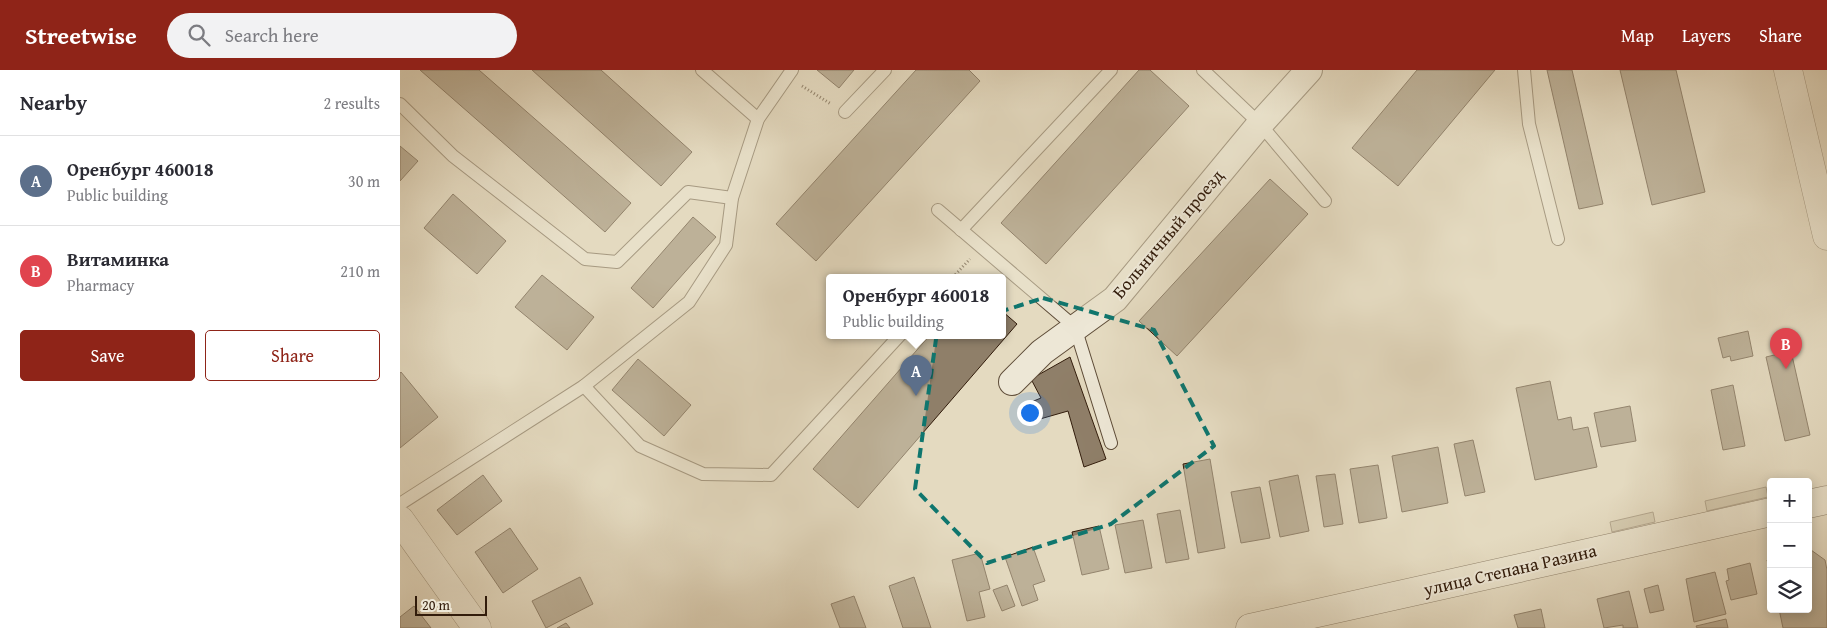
<!DOCTYPE html>
<html lang="en">
<head>
<meta charset="utf-8">
<style>
	:root { --surface:#fff; --page:#f2f2f3; --text:#2b2b33; --muted:#7c7c81; --line:#e1e1e2; --accent:#8f2418 }
	body { margin:0; font-family:"Gentium Book Plus",serif; background:var(--page); color:var(--text) }
	.controls { position:absolute; right:15px; bottom:15px; display:grid; overflow:hidden; border-radius:5px; box-shadow:0 2px 12px #0003 }
	.controls button { width:45px; height:45px; display:grid; place-items:center; padding:0; border:0; border-bottom:1px solid var(--line); background:var(--surface); color:var(--text); font:25px sans-serif }
	.scale { position:absolute; left:15px; bottom:12px; width:72px; box-sizing:border-box; padding-left:5px; border:2px solid #321c0b; border-top:0; font-size:14px; line-height:18px; white-space:nowrap; color:#321c0b; -webkit-text-stroke:4px #ede7d6; paint-order:stroke }
	.you { position:absolute; left:629px; top:342px; width:18px; height:18px; margin:-12px; border:4px solid #fff; border-radius:50%; background:#1a73e8; box-shadow:0 0 0 8px #1a73e833 }
	.badge { display:grid; place-items:center; width:32px; height:32px; border-radius:50%; background:var(--accent); color:#fff; font-size:16px; font-weight:700 }
	.pin { position:absolute; translate:-50% -41px; filter:drop-shadow(0 1px 2px #0008) }
	.pin::after { content:''; position:absolute; top:26px; width:18px; height:15px; background:inherit; clip-path:polygon(0 0,100% 0,50% 100%) }
	.popup { position:absolute; left:426px; top:204px; width:180px; height:65px; box-sizing:border-box; display:grid; place-content:center; border-radius:5px; background:var(--surface); filter:drop-shadow(0 1px 4px #0005); font-size:16px; white-space:nowrap; color:var(--muted) }
	.popup b { font-size:19px; color:var(--text) }
	.popup::after { content:''; position:absolute; left:50%; top:100%; margin-left:-10px; border:10px solid transparent; border-top-color:var(--surface) }
	.list { margin:0; padding:0; list-style:none }
	h2 { display:flex; justify-content:space-between; align-items:center; height:65px; margin:0; padding:0 20px; font-size:21px }
	h2 small { font-size:16px; font-weight:400; color:var(--muted) }
	.list li { display:grid; grid-template-columns:32px 1fr auto; gap:15px; align-items:center; box-sizing:border-box; height:90px; padding:0 20px; border-top:1px solid var(--line) }
	.list b { display:block; font-size:19px; white-space:nowrap }
	.list p { margin:0; font-size:16px; white-space:nowrap; color:var(--muted) }
	.list em { font-size:16px; font-style:normal; color:var(--muted) }
	.actions { display:flex; gap:10px; padding:15px 20px }
	.actions a { flex:1; padding:11px 0; border:1px solid var(--accent); border-radius:5px; text-align:center; font-size:18px; color:var(--accent) }
	.actions .main { background:var(--accent); color:#fff }
	.icon { flex:none; width:28px; height:28px; fill:none; stroke:currentColor; stroke-width:2; stroke-linecap:round; stroke-linejoin:round }
	.map { position:relative; flex:none; width:1427px; height:558px; overflow:hidden }
	header { display:flex; align-items:center; gap:30px; box-sizing:border-box; height:70px; padding:0 25px; background:var(--accent); color:#fff }
	header strong { font-size:24px }
	nav { display:flex; gap:28px; margin-inline-start:auto; font-size:18px }
	.search { width:350px; height:45px; background:var(--page); display:flex; align-items:center; gap:12px; box-sizing:border-box; padding:0 18px; border-radius:28px; color:var(--muted); font-size:19px }
	main { display:flex }
	aside { flex:1; background:var(--surface) }
	.map>svg:first-child { display:block }
	.green { fill:#c6baa1; stroke:#7c6b56 }
	.building { fill:#8f7f69; stroke:#321c0b }
	.lines { fill:none; stroke-linecap:round; stroke-linejoin:round }
	.service-casing { stroke:#5e4c38; stroke-width:14 }
	.minor-casing { stroke:#5e4c38; stroke-width:28 }
	.tertiary-casing { stroke:#5e4c38; stroke-width:29 }
	.secondary-casing { stroke:#321c0b; stroke-width:29 }
	.path { stroke:#321c0b; stroke-width:3; stroke-dasharray:1 2.5; stroke-linecap:butt }
	.service { stroke:#ede7d6; stroke-width:12 }
	.minor { stroke:#ede7d6; stroke-width:26 }
	.tertiary { stroke:#ede7d6; stroke-width:28 }
	.secondary { stroke:#ede7d6; stroke-width:28 }
	.marked { fill:none; stroke:#0f766e; stroke-width:4; stroke-dasharray:10 6; stroke-linejoin:round }
	.labels { text-anchor:middle; stroke-width:4; stroke-linejoin:round; paint-order:stroke }
	.street-label { font-size:18px; fill:#321c0b; stroke:#ede7d6 }
</style>
</head>
<body>
<header>
<strong>Streetwise</strong>
<div class="search"><svg class="icon" aria-label="search" viewBox="0 0 24 24"><circle cx="10" cy="10" r="6"/><path d="M15 15l6 6"/></svg>Search here</div>
<nav><a>Map</a><a>Layers</a><a>Share</a></nav>
</header>
<main>
<aside>
<h2>Nearby<small>2 results</small></h2>
<ul class="list">
<li><span class="badge" style="background:#5c6f8a">A</span><div><b>Оренбург 460018</b><p>Public building</p></div><em>30 m</em></li>
<li><span class="badge" style="background:#e0444e">B</span><div><b>Витаминка</b><p>Pharmacy</p></div><em>210 m</em></li>
</ul>
<div class="actions"><a class="main">Save</a><a>Share</a></div>
</aside>
<div class="map">
<svg width="1427" height="558" viewBox="0 0 1427 558">
	<rect width="100%" height="100%" fill="#e4dac0"/>
	<filter id="stains"><feTurbulence type="fractalNoise" baseFrequency=".004" numOctaves="4"/><feColorMatrix values="0 0 0 0 .2 0 0 0 0 .09 0 0 0 0 .02 0 0 0 .5 -.17"/></filter>
	<radialGradient id="worn" r=".72"><stop offset=".6" stop-color="#630" stop-opacity="0"/><stop offset="1" stop-color="#630" stop-opacity=".3"/></radialGradient>
	<g class="green">
		<path d="M1366,417L1368,427L1307,441L1305,431Z"/>
		<path d="M1253,442L1255,452L1212,462L1210,452Z"/>
	</g>
	<g class="building">
		<path d="M20,0H79L231,133L205,162Z"/>
		<path d="M132,0H201L292,82L261,116Z"/>
		<path d="M417,0H454L439,18Z"/>
		<path d="M516,0H569L580,11L416,191L376,154Z"/>
		<path d="M739,0H750L789,36L646,194L601,153Z"/>
		<path d="M1017,0H1095L998,116L952,78Z"/>
		<path d="M1147,0H1172L1203,134L1179,139Z"/>
		<path d="M1220,0H1276L1305,122L1252,135Z"/>
		<path d="M0,76L18,91L0,111Z"/>
		<path d="M870,109L908,144L777,286L739,251Z"/>
		<path d="M53,124L106,171L77,204L24,158Z"/>
		<path d="M293,147L316,167L253,238L231,218Z"/>
		<path d="M142,205L194,247L167,280L115,237Z"/>
		<path d="M602,241L617,254L458,438L413,399L530,265H602Z"/>
		<path d="M1348,261L1353,286L1331,291L1330,286L1323,288L1318,268Z"/>
		<path d="M1391,281L1410,365L1385,371L1366,287Z"/>
		<path d="M670,287L706,389L684,397L668,341L626,353L619,337L641,328L631,309Z"/>
		<path d="M238,289L291,335L264,366L212,320Z"/>
		<path d="M1,302L38,347L0,378V303Z"/>
		<path d="M1150,311L1158,350L1171,347L1173,360L1188,357L1197,397L1135,410L1116,318Z"/>
		<path d="M1333,315L1345,376L1323,380L1311,320Z"/>
		<path d="M1230,336L1236,371L1201,377L1194,343Z"/>
		<path d="M1073,370L1085,422L1065,426L1054,374Z"/>
		<path d="M1038,377L1048,433L1002,442L992,386Z"/>
		<path d="M810,389L825,478L798,483L783,394Z"/>
		<path d="M978,395L987,448L959,453L950,399Z"/>
		<path d="M935,404L943,454L924,457L916,406Z"/>
		<path d="M83,405L102,431L57,465L37,440Z"/>
		<path d="M898,405L909,461L880,467L869,411Z"/>
		<path d="M860,417L870,468L841,473L831,422Z"/>
		<path d="M780,440L789,489L766,493L757,444Z"/>
		<path d="M743,450L752,498L725,503L715,455Z"/>
		<path d="M699,456L709,499L682,505L672,462Z"/>
		<path d="M110,458L138,499L103,523L75,482Z"/>
		<path d="M633,477L645,511L633,515L638,530L622,536L605,487Z"/>
		<path d="M1411,480L1425,490L1427,500V558H1383L1379,539H1408V481Z"/>
		<path d="M580,483L590,519L579,522L585,547L567,551L552,490Z"/>
		<path d="M1371,489V504L1367,490Z"/>
		<path d="M1350,493L1357,524L1331,530L1326,511L1329,510L1327,499Z"/>
		<path d="M1315,502L1326,544L1294,552L1286,509Z"/>
		<path d="M180,507L193,534L146,558L132,531Z"/>
		<path d="M514,507L531,558H503L489,516Z"/>
		<path d="M607,515L615,536L602,541L593,520Z"/>
		<path d="M1258,515L1264,540L1250,543L1244,519Z"/>
		<path d="M1229,521L1238,558H1223V555L1204,558L1197,529Z"/>
		<path d="M454,526L466,558H440L431,534Z"/>
		<path d="M14,536L31,558H0V547Z"/>
		<path d="M1141,539L1145,558H1118L1114,545Z"/>
		<path d="M1326,549L1328,558H1297L1296,556Z"/>
		<path d="M166,553L170,558H157Z"/>
	</g>
	<g class="lines">
		<g class="service-casing">
			<g id="service">
				<path d="M302,0L358,49"/>
				<path d="M803,0L860,54L925,131"/>
				<path d="M1124,0L1129,54L1158,169"/>
				<path d="M0,34L53,86L185,189L217,192L288,122L332,128"/>
				<path d="M445,42L485,0"/>
				<path d="M538,140L675,257L711,373"/>
				<path d="M561,160L711,0"/>
				<path d="M184,316L240,376L303,404L371,405L500,265"/>
				<path d="M0,434L184,316L289,232L326,175L332,128L358,49L392,0"/>
			</g>
		</g>
		<g class="minor-casing">
			<path id="minor" d="M612,312L642,282L715,229L860,54L909,0"/>
		</g>
		<g class="tertiary-casing">
			<g id="tertiary">
				<path d="M1388,0L1427,166"/>
				<path d="M0,450L77,558"/>
			</g>
		</g>
		<g class="secondary-casing">
			<g id="secondary">
				<path d="M1408,434L1427,430"/>
				<path d="M850,558L1371,442"/>
			</g>
		</g>
		<g class="path">
			<path d="M402,16L431,34"/>
			<path d="M553,207L570,189"/>
		</g>
		<use href="#service" class="service"/>
		<use href="#minor" class="minor"/>
		<use href="#tertiary" class="tertiary"/>
		<use href="#secondary" class="secondary"/>
	</g>
	<path d="M0 0H1427V558H0ZM643,228L754,260L814,376L711,454L587,493L515,419L537,262Z" fill="#e4dac0" fill-opacity=".55" fill-rule="evenodd"/>
	<path class="marked" d="M643,228L754,260L814,376L711,454L587,493L515,419L537,262Z"/>
	<g class="labels">
		<g class="street-label">
			<text transform="translate(768 164) rotate(-50)" y="6">Больничный проезд</text>
			<text transform="translate(1110 500) rotate(-13)" y="6">улица Степана Разина</text>
		</g>
	</g>
	<rect width="100%" height="100%" filter="url(#stains)"/>
	<rect width="100%" height="100%" fill="url(#worn)"/>
</svg>
<div class="controls">
<button>+</button>
<button>−</button>
<button><svg class="icon" aria-label="layers" viewBox="0 0 24 24"><path d="M12 4l9 5-9 5-9-5zM3 14l9 5 9-5"/></svg></button>
</div>
<div class="scale">20 m</div>
<div class="you"></div>
<div class="pin badge" style="left:516px;top:326px;background:#5c6f8a">A</div>
<div class="popup"><b>Оренбург 460018</b>Public building</div>
<div class="pin badge" style="left:1386px;top:299px;background:#e0444e">B</div>
</div>
</main>
</body>
</html>
